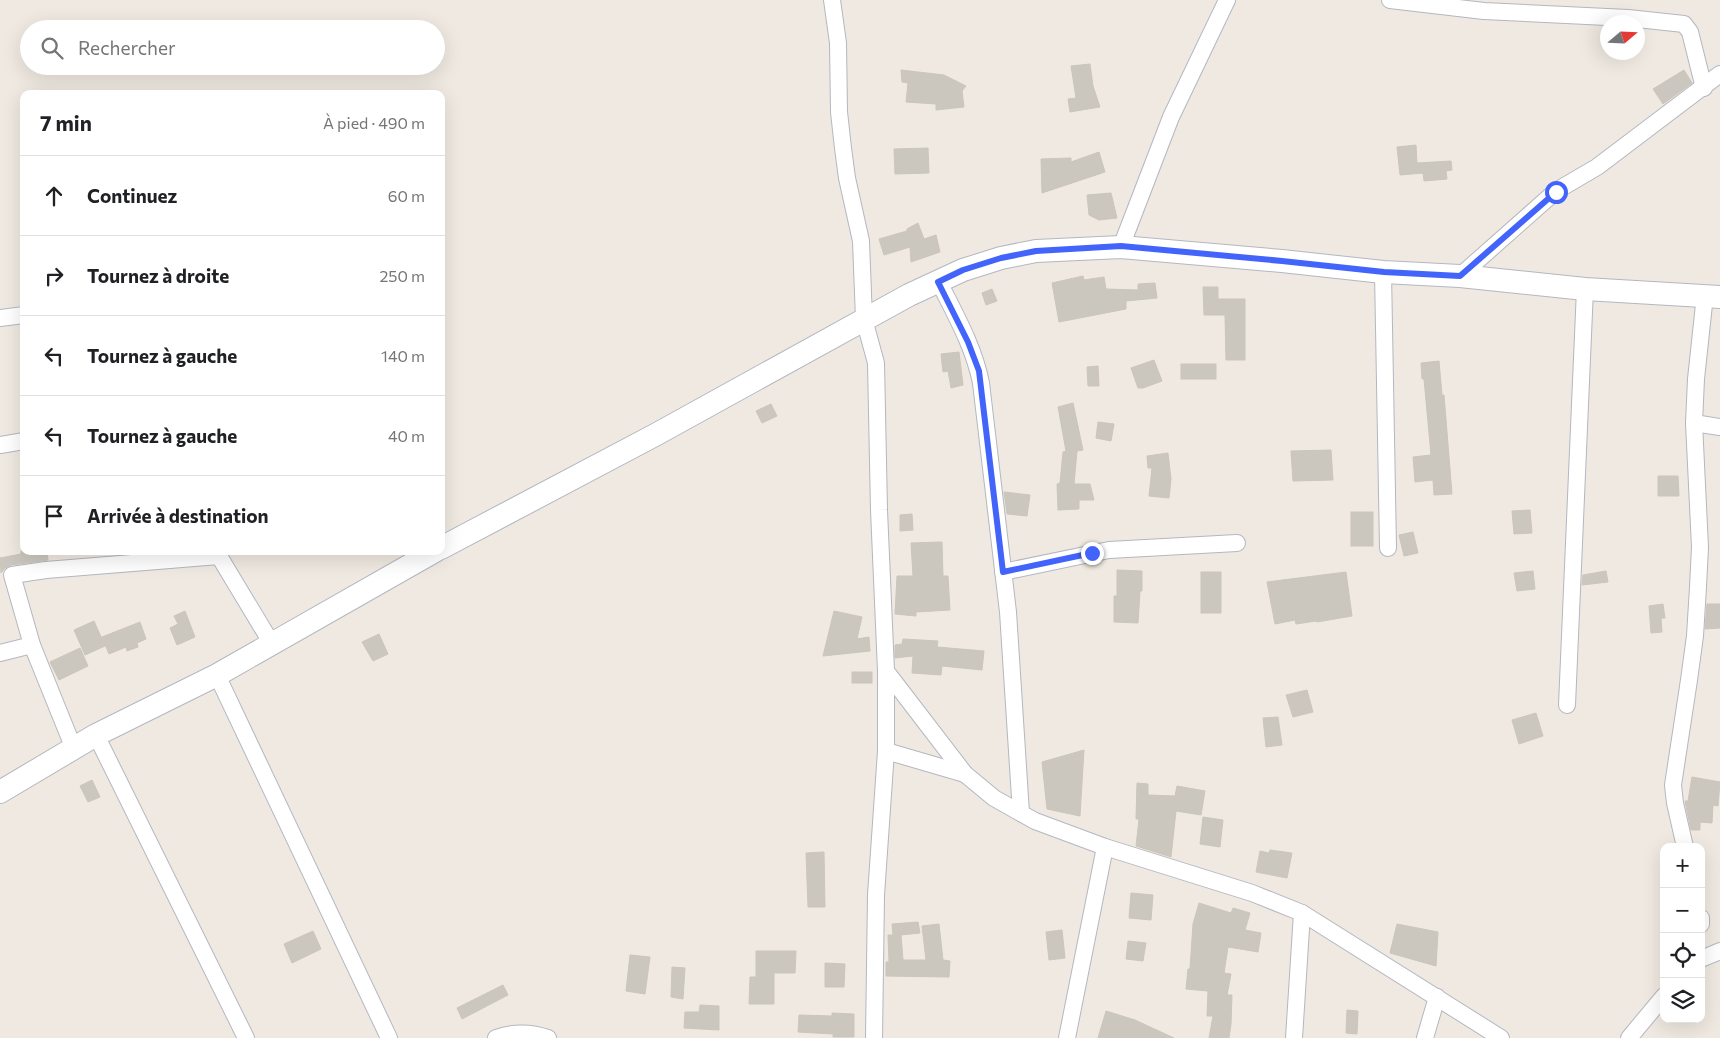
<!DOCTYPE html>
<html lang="fr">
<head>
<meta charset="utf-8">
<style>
	:root { --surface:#fff; --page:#f6f6f6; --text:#202124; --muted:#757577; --line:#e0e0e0 }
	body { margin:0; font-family:Commissioner,sans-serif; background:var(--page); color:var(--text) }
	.controls { position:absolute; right:15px; bottom:15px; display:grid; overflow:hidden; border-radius:10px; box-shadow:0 5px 20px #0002 }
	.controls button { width:45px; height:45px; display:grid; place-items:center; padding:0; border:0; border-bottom:1px solid var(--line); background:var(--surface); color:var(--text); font:25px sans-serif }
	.compass { position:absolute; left:1600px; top:15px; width:45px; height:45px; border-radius:50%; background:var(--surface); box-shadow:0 5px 20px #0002; rotate:71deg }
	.stop { position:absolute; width:15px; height:15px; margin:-11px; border:4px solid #4264fb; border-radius:50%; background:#fff }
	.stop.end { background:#4264fb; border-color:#fff; box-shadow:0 1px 5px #0008 }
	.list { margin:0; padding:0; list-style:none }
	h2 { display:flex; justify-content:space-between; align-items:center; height:65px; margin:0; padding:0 20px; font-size:21px }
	h2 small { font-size:16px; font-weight:400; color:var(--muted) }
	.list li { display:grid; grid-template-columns:32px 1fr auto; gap:15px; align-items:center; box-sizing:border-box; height:80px; padding:0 20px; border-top:1px solid var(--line) }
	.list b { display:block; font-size:19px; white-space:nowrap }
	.list em { font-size:16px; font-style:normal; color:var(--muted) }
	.icon { flex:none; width:28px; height:28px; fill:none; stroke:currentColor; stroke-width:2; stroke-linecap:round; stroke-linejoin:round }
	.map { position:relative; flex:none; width:1720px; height:1038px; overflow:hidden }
	.search { position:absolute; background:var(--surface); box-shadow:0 5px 20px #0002; left:20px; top:20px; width:425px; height:55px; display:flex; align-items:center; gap:12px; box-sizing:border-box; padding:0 18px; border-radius:28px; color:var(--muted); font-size:19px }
	.panel { position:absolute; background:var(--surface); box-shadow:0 5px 20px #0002; left:20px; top:90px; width:425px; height:465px; border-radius:10px }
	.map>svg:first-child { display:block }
	.building { fill:#cbc7bf; stroke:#cbc5ba }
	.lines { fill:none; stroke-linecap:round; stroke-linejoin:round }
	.minor-casing { stroke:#b4b7c1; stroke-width:18 }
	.secondary-casing { stroke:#b4b7c1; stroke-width:24 }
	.minor { stroke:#fff; stroke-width:16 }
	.secondary { stroke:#fff; stroke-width:22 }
	.route { stroke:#4264fb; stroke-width:6 }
</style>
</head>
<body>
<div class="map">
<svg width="1720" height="1038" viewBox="0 0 1720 1038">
	<rect width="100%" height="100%" fill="#efe9e1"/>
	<g class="building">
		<path d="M1090,64L1093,86L1100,107L1070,112L1068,99L1076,98L1071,66Z"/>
		<path d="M901,70L944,75L966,86L962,91L964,107L936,110V104L906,102L908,83L902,82Z"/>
		<path d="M1684,70L1692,83L1663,104L1653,89Z"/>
		<path d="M1416,145L1417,163L1451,161L1452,170L1446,171L1447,179L1424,181L1423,173L1400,175L1397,147Z"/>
		<path d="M928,148L929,173L895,174L894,149Z"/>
		<path d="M1099,152L1105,172L1042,193L1041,159L1071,158V162Z"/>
		<path d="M1111,193L1117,218L1099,220L1089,215L1087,195Z"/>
		<path d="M918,223L924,239L936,235L940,252L911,262L910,247L884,255L879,239L907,231V229Z"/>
		<path d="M1083,276L1084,280L1104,277L1106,289L1138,290V284L1155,283L1157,298L1126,301V309L1059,322L1052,283Z"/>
		<path d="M1203,287H1218V299H1245V360H1226L1225,315H1204Z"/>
		<path d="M992,289L997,301L986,305L982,293Z"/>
		<path d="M959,352L963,385L951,388L948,371L943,372L941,354Z"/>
		<path d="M1154,360L1162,381L1143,388H1138L1131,368Z"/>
		<path d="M1439,361L1442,395H1444L1452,494L1434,495L1433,480L1415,482L1413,457L1431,455L1424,379H1422L1421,363Z"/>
		<rect x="1181" y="364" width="35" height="15"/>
		<path d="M1098,366L1099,386H1088L1087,367Z"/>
		<path d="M1073,403L1083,450L1077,451L1074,484H1090L1094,500H1079V509L1058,510L1057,484L1060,483L1063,452L1066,451L1058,407Z"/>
		<path d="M771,404L777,416L762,423L756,411Z"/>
		<path d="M1098,422L1114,424L1111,441L1096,438Z"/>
		<path d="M1331,450L1333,480L1293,481L1291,451Z"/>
		<path d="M1168,453L1171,479L1169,498L1149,496L1152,468H1148L1147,456Z"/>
		<path d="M1658,476H1678L1679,496H1658Z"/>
		<path d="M1004,492L1030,495L1027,516L1007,514Z"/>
		<path d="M1530,510L1532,533L1514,534L1512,511Z"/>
		<rect x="1351" y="512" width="22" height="34"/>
		<path d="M912,514L913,530L900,531V515Z"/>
		<path d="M1413,532L1418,553L1404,556L1399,535Z"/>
		<path d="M942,542L943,576H948L950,610L916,612V616L895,614L897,576H913L911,543Z"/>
		<path d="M21,551H47L48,560L11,565L5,568L1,573L0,558L21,554Z"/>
		<path d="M1117,570L1142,571V591H1140L1138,623L1114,622V596H1117Z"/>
		<path d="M1533,571L1535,589L1517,591L1514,573Z"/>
		<path d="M1606,571L1608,582L1582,585L1583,575Z"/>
		<rect x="1201" y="572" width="20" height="41"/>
		<path d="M1346,572L1352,616L1317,622L1316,621L1296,624L1295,620L1275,624L1267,582Z"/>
		<path d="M1663,604L1665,618H1661L1662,632L1651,633L1649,606Z"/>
		<path d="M1707,604H1720V628L1705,629Z"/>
		<path d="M185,611L195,637L177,645L170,628L178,624L174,616Z"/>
		<path d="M834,611L862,617L857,639L869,637L870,651L823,656Z"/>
		<path d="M94,621L105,646L85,655L74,630Z"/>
		<path d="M140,622L146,639L137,643L138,647L127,651L126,647L109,654L102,637Z"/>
		<path d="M379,634L388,654L373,661L362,642Z"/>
		<path d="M903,639L938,641L937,647L984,651L982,670L942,666L941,675L912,673L913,656L895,658V645L902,644Z"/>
		<path d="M80,648L88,666L59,680L50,662Z"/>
		<rect x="852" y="672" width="20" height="11"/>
		<path d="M1307,690L1313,712L1293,717L1286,695Z"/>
		<path d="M1536,713L1543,736L1519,744L1512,720Z"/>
		<path d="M1278,717L1282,745L1266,747L1263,718Z"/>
		<path d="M1084,750L1080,816L1047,809L1042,762Z"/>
		<path d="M1692,777L1720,782L1718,806L1713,805L1712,823L1700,822V830H1691L1685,801H1688Z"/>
		<path d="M92,780L100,797L88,802L80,786Z"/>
		<path d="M1137,783L1148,784V795L1175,796L1177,786L1205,791L1201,815L1176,811L1171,857L1136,846L1139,819H1136Z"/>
		<path d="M1203,817L1223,820L1220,847L1200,844Z"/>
		<path d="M1270,850L1292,853L1287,878L1256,872L1260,851L1269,853Z"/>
		<path d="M824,852L825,907H808L806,853Z"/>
		<path d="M1131,893L1153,895L1151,920L1129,918Z"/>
		<path d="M1199,903L1231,913L1233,908L1250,913L1245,930L1261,933L1258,952L1228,947L1224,973L1231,974L1227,995H1232L1231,1024L1229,1038H1209L1213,1016H1207L1208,991L1186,989L1188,969H1190L1193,924Z"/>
		<path d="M918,922L920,933L901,935L903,960H926L922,926L939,924L943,960L950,961L949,977L886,976V962H889L888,935H893L892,924Z"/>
		<path d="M1397,924L1438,932L1436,966L1390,953Z"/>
		<path d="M1062,930L1065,958L1049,960L1046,932Z"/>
		<path d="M313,931L321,949L292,963L284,944Z"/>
		<path d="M1128,941L1146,943L1143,961L1126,959Z"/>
		<path d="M756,951H796L795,973H774V1004H749L750,977H756Z"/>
		<path d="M630,955L650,957L645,994L626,991Z"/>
		<path d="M825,963L845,964L844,987H825Z"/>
		<path d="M672,967L685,968L683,999L671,997Z"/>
		<path d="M503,985L508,995L462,1019L457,1008Z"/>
		<path d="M700,1005L719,1006V1030L684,1028L685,1012H699Z"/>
		<path d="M1347,1010L1358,1011L1357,1034L1346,1033Z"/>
		<path d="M1106,1011L1135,1020L1174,1038H1098Z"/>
		<path d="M832,1013L854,1014V1037H833V1034L798,1032L799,1015L832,1016Z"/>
	</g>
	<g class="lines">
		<g class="minor-casing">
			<g id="minor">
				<path d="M832,0L838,43L839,112L843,148L847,178L861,241L864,319L876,363L879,510L886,671V751L876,895L874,1038"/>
				<path d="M1390,0L1484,11L1628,18L1684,24L1690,32L1704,88"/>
				<path d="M1121,247L1171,117L1227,0"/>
				<path d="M1383,272L1388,548"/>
				<path d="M1460,276L1556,191L1597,167L1720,74"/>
				<path d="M939,282C955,314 974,347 981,383L1008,612L1021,813"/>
				<path d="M0,318L24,315"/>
				<path d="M1694,423L1720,427"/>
				<path d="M0,445L24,441"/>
				<path d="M216,551L272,644"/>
				<path d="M1003,572L1109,550L1237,543"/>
				<path d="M0,653L32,645"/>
				<path d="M886,671L965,774L994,798L1035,821L1105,847L1252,893L1302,913L1501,1038"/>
				<path d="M217,675L389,1038"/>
				<path d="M1567,705L1585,289"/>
				<path d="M96,735L246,1038"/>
				<path d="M74,749L32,645L12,575L46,570L219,556"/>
				<path d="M886,751L965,774"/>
				<path d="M1685,847L1675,803L1673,785L1689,680L1695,636L1698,587L1700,547L1694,423L1696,379L1705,295"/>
				<path d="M1701,918V924"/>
				<path d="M1701,959L1720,951"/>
				<path d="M496,1038C513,1032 531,1032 548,1038"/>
				<path d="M1067,1038L1105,847"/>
				<path d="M1294,1038L1302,913"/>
				<path d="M1425,1038L1437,997"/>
				<path d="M1629,1038L1664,996"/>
			</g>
		</g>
		<g class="secondary-casing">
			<g id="secondary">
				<path d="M441,548L655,435L909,295L963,270L1001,258L1036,251L1121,247L1282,261L1383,272L1460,276L1585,289L1720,297"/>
				<path d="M0,792L96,735L217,675L435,551"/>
			</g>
		</g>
		<use href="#minor" class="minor"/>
		<use href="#secondary" class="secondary"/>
	</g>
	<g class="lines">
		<path class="route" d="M1092,553L1003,572L979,371L968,342L938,282L963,270L1001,258L1036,251L1121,246L1282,261L1384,272L1460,276L1556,192"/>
	</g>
</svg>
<div class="controls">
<button>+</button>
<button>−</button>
<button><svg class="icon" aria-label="locate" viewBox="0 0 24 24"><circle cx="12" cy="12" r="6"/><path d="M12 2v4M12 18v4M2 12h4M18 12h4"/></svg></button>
<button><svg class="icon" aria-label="layers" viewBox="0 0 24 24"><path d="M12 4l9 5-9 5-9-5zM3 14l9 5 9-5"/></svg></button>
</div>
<svg class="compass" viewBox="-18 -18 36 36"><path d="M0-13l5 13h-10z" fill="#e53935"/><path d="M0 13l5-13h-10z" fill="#757577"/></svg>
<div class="stop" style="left:1556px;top:192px"></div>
<div class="stop end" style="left:1092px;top:553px"></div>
<div class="search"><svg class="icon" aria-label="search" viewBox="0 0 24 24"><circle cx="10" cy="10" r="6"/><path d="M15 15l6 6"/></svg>Rechercher</div>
<section class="panel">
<h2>7 min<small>À pied · 490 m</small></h2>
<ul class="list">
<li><svg class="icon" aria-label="ahead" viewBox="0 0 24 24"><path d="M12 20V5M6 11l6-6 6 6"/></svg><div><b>Continuez</b></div><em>60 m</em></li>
<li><svg class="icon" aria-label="right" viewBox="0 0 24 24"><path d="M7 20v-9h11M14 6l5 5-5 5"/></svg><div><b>Tournez à droite</b></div><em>250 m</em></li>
<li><svg class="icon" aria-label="left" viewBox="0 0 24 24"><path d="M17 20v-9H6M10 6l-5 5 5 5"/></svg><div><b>Tournez à gauche</b></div><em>140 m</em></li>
<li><svg class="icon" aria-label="left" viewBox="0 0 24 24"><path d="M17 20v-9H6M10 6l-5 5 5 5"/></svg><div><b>Tournez à gauche</b></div><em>40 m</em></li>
<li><svg class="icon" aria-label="arrive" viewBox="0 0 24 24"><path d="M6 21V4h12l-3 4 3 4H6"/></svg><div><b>Arrivée à destination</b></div></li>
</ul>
</section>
</div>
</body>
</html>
